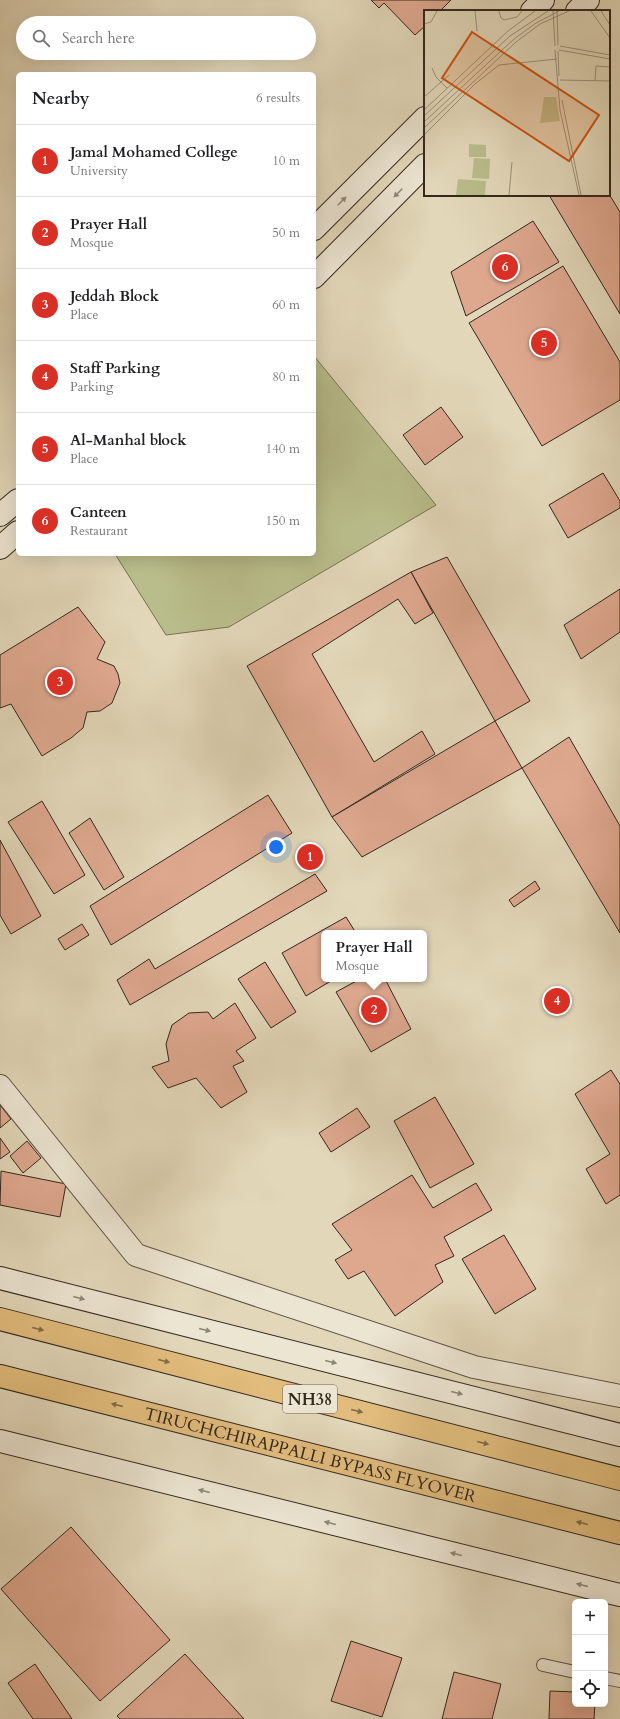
<!DOCTYPE html>
<html lang="en">
<head>
<meta charset="utf-8">
<style>
	:root { --surface:#fff; --page:#f6f6f6; --text:#202124; --muted:#757577; --line:#e0e0e0; --accent:#d93025 }
	body { margin:0; font-family:Cardo,serif; background:var(--page); color:var(--text) }
	.controls { position:absolute; right:12px; bottom:12px; display:grid; overflow:hidden; border-radius:6px; box-shadow:0 4px 16px #0002 }
	.controls button { width:36px; height:36px; display:grid; place-items:center; padding:0; border:0; border-bottom:1px solid var(--line); background:var(--surface); color:var(--text); font:20px sans-serif }
	.you { position:absolute; left:276px; top:847px; width:14px; height:14px; margin:-10px; border:3px solid #fff; border-radius:50%; background:#1a73e8; box-shadow:0 0 0 6px #1a73e833 }
	.badge { display:grid; place-items:center; width:26px; height:26px; border-radius:50%; background:var(--accent); color:#fff; font-size:13px; font-weight:700 }
	.pin { position:absolute; translate:-50% -50%; border:2px solid #fff; box-shadow:0 1px 4px #0006 }
	.popup { position:absolute; left:321px; top:930px; width:106px; height:52px; box-sizing:border-box; display:grid; place-content:center; border-radius:6px; background:var(--surface); filter:drop-shadow(0 1px 3px #0005); font-size:13px; white-space:nowrap; color:var(--muted) }
	.popup b { font-size:15px; color:var(--text) }
	.popup::after { content:''; position:absolute; left:50%; top:100%; margin-left:-8px; border:8px solid transparent; border-top-color:var(--surface) }
	.list { margin:0; padding:0; list-style:none }
	h2 { display:flex; justify-content:space-between; align-items:center; height:52px; margin:0; padding:0 16px; font-size:17px }
	h2 small { font-size:13px; font-weight:400; color:var(--muted) }
	.list li { display:grid; grid-template-columns:26px 1fr auto; gap:12px; align-items:center; box-sizing:border-box; height:72px; padding:0 16px; border-top:1px solid var(--line) }
	.list b { display:block; font-size:15px; white-space:nowrap }
	.list p { margin:0; font-size:13px; white-space:nowrap; color:var(--muted) }
	.list em { font-size:13px; font-style:normal; color:var(--muted) }
	.icon { flex:none; width:22px; height:22px; fill:none; stroke:currentColor; stroke-width:2; stroke-linecap:round; stroke-linejoin:round }
	.map { position:relative; flex:none; width:620px; height:1719px; overflow:hidden }
	.search { position:absolute; background:var(--surface); box-shadow:0 4px 16px #0002; left:16px; top:16px; width:300px; height:44px; display:flex; align-items:center; gap:10px; box-sizing:border-box; padding:0 14px; border-radius:22px; color:var(--muted); font-size:15px }
	.panel { position:absolute; background:var(--surface); box-shadow:0 4px 16px #0002; left:16px; top:72px; width:300px; height:484px; border-radius:6px }
	.map>svg:first-child { display:block }
	.green { fill:#b9bd8b; stroke:#767255 }
	.building { fill:#dea88f; stroke:#33281f }
	.lines { fill:none; stroke-linecap:round; stroke-linejoin:round }
	.lane-casing { stroke:#5f5446; stroke-width:14 }
	.street-casing { stroke:#5f5446; stroke-width:24 }
	.secondary-casing { stroke:#33281f; stroke-width:24 }
	.highway-casing { stroke:#33281f; stroke-width:24 }
	.lane { stroke:#ece5d2; stroke-width:12 }
	.street { stroke:#ece5d2; stroke-width:22 }
	.secondary { stroke:#ece5d2; stroke-width:22 }
	.highway { stroke:#e1bc7c; stroke-width:22 }
	.oneway { fill:#908678 }
	.oneway2 { fill:#816b49 }
	.labels { text-anchor:middle; stroke-width:3; stroke-linejoin:round; paint-order:stroke }
	.shield { fill:#ece5d2; stroke:#6a6155; stroke-width:1 }
	.shield-label { font-size:16px; font-weight:bold; fill:#33281f }
	.street-label { font-size:17px; fill:#33281f; stroke:#ece5d2 }
	.inset-road { fill:none; stroke:#9c917b; stroke-width:1 }
	.view { fill:#cd520f; fill-opacity:0.15; stroke:#cd520f; stroke-width:2 }
	.inset-edge { fill:none; stroke:#33281f; stroke-width:2 }
</style>
</head>
<body>
<div class="map">
<svg width="620" height="1719" viewBox="0 0 620 1719">
	<rect width="100%" height="100%" fill="#e2d7b9"/>
	<filter id="stains"><feTurbulence type="fractalNoise" baseFrequency=".005" numOctaves="4"/><feColorMatrix values="0 0 0 0 .2 0 0 0 0 .09 0 0 0 0 .02 0 0 0 .5 -.17"/></filter>
	<radialGradient id="worn" r=".72"><stop offset=".6" stop-color="#630" stop-opacity="0"/><stop offset="1" stop-color="#630" stop-opacity=".3"/></radialGradient>
	<path class="green" d="M314,356L436,505L229,627L166,635L115,554H314Z"/>
	<g class="building">
		<path d="M371,0H451L440,11H425V26L415,35L384,3L379,8Z"/>
		<path d="M609,194L620,212V314L549,195Z"/>
		<path d="M533,221L559,262L466,316L451,272Z"/>
		<path d="M563,266L620,362V400L542,446L469,323Z"/>
		<path d="M441,407L463,437L425,465L403,435Z"/>
		<path d="M603,473L620,501V508L568,538L549,505Z"/>
		<path d="M447,557L530,701L495,721L411,572Z"/>
		<path d="M411,572L433,613L415,624L398,599L312,654L374,762L422,731L435,754L332,817L247,666Z"/>
		<path d="M620,589V632L581,659L564,625Z"/>
		<path d="M78,607L105,642L97,659L114,666L118,674L120,683L112,703L100,711L87,712L83,728L71,738L42,756L11,704L0,708V655Z"/>
		<path d="M495,721L522,768L362,857L332,817Z"/>
		<path d="M569,737L620,826V933L522,768Z"/>
		<path d="M268,795L292,833L111,945L90,906Z"/>
		<path d="M42,801L85,875L54,894L8,822Z"/>
		<path d="M90,818L124,877L104,890L69,833Z"/>
		<path d="M0,840L41,916L11,934L0,915Z"/>
		<path d="M315,874L327,891L130,1005L117,980L149,959L155,969Z"/>
		<path d="M535,881L540,889L514,907L509,900Z"/>
		<path d="M346,917L356,933H324V979H334L306,996L282,953Z"/>
		<path d="M82,924L89,935L65,950L58,939Z"/>
		<path d="M265,962L296,1012L271,1028L238,979Z"/>
		<path d="M360,979H385L411,1029L371,1052L336,992Z"/>
		<path d="M235,1003L256,1038L236,1051L244,1061L233,1066L247,1092L221,1108L196,1078L168,1088L152,1067L169,1061L166,1044L172,1025L189,1013L208,1012L213,1019Z"/>
		<path d="M611,1070L620,1084V1195L606,1204L586,1169L610,1154L575,1094Z"/>
		<path d="M435,1097L474,1164L430,1188L394,1121Z"/>
		<path d="M0,1105L11,1119L0,1128Z"/>
		<path d="M357,1108L370,1127L331,1152L319,1133Z"/>
		<path d="M0,1138L10,1152L0,1159Z"/>
		<path d="M27,1141L41,1158L23,1173L10,1156Z"/>
		<path d="M1,1171L66,1184L60,1217L0,1205Z"/>
		<path d="M412,1175L433,1208L476,1183L492,1210L444,1237L454,1256L435,1265L443,1282L395,1316L364,1271L348,1279L335,1260L352,1250L332,1224Z"/>
		<path d="M504,1235L536,1289L495,1314L462,1259Z"/>
		<path d="M71,1527L170,1640L100,1701L1,1589Z"/>
		<path d="M351,1641L402,1658L382,1717L331,1701Z"/>
		<path d="M185,1654L244,1719H120L117,1716Z"/>
		<path d="M35,1664L72,1719H33L8,1683Z"/>
		<path d="M454,1672L501,1684L492,1719H442Z"/>
		<path d="M550,1691L575,1692V1704H595L594,1719H549Z"/>
	</g>
	<g class="lines">
		<g class="lane-casing">
			<g id="lane">
				<path d="M543,1665L575,1672"/>
				<path d="M605,1678L620,1681"/>
			</g>
		</g>
		<g class="street-casing">
			<path id="street" d="M0,1086L136,1255L474,1367L620,1396"/>
		</g>
		<g class="secondary-casing">
			<g id="secondary">
				<path d="M532,11L543,0"/>
				<path d="M577,11L588,0"/>
				<path d="M314,229L425,118"/>
				<path d="M314,277L425,165"/>
				<path d="M0,515L18,500"/>
				<path d="M0,548L18,532"/>
				<path d="M0,1278L620,1435"/>
				<path d="M0,1441L620,1595"/>
			</g>
		</g>
		<g class="highway-casing">
			<g id="highway">
				<path d="M0,1319L620,1479"/>
				<path id="s1" d="M0,1376L620,1533"/>
			</g>
		</g>
		<use href="#lane" class="lane"/>
		<use href="#street" class="street"/>
		<use href="#secondary" class="secondary"/>
		<use href="#highway" class="highway"/>
	</g>
	<defs><path id="oneway-solid" d="M-6-.8H1V-3.2L6.5 0L1 3.2V.8H-6Z"/></defs>
	<g class="oneway">
		<use href="#oneway-solid" transform="translate(398 193) rotate(135)"/>
		<use href="#oneway-solid" transform="translate(342 201) rotate(-45)"/>
		<use href="#oneway-solid" transform="translate(79 1298) rotate(14)"/>
		<use href="#oneway-solid" transform="translate(205 1330) rotate(14)"/>
		<use href="#oneway-solid" transform="translate(331 1362) rotate(14)"/>
		<use href="#oneway-solid" transform="translate(457 1393) rotate(14)"/>
		<use href="#oneway-solid" transform="translate(204 1491) rotate(-166)"/>
		<use href="#oneway-solid" transform="translate(330 1523) rotate(-166)"/>
		<use href="#oneway-solid" transform="translate(456 1554) rotate(-166)"/>
		<use href="#oneway-solid" transform="translate(582 1585) rotate(-166)"/>
	</g>
	<g class="oneway2">
		<use href="#oneway-solid" transform="translate(38 1329) rotate(14)"/>
		<use href="#oneway-solid" transform="translate(164 1361) rotate(14)"/>
		<use href="#oneway-solid" transform="translate(117 1405) rotate(-166)"/>
		<use href="#oneway-solid" transform="translate(357 1411) rotate(14)"/>
		<use href="#oneway-solid" transform="translate(483 1443) rotate(14)"/>
		<use href="#oneway-solid" transform="translate(582 1523) rotate(-166)"/>
	</g>
	<g class="labels">
		<rect class="shield" x="283" y="1385" width="54" height="28" rx="3"/>
		<g class="shield-label">
			<text x="310" y="1405">NH38</text>
		</g>
		<g class="street-label">
			<text dy="6" stroke="none"><textPath href="#s1" startOffset="320">TIRUCHCHIRAPPALLI BYPASS FLYOVER</textPath></text>
		</g>
	</g>
	<g transform="translate(424 10)">
		<rect width="186" height="186" fill="#e2d7b9"/>
		<path d="M120,87H132L136,111L116,113ZM45,134L62,135V147H45ZM50,148L66,149L65,169L48,168ZM34,169L62,171L61,185H32Z" fill="#b9bd8b"/>
		<path class="inset-road" d="M51,1L53,21M75,1L77,8L80,10L93,7L98,1M129,1L131,36M133,1L134,35M167,1L186,28M177,1L186,15M0,14L7,12L13,1M136,36L186,45M131,40L136,100L155,185M135,40L186,49M134,41L135,66M8,58L12,67L23,78M136,70L186,71M171,71L172,56L186,57M0,87L25,65M138,90L157,185M0,100L84,21L111,1M0,106L86,26L124,1M0,112L90,29L112,13L135,1M0,118L92,32L116,14L145,1M0,125L51,74L75,55L133,49M85,185L88,152"/>
		<path class="view" d="M48,22L175,105L145,151L18,68Z"/>
		<rect width="186" height="186" class="inset-edge"/>
	</g>
	<rect width="100%" height="100%" filter="url(#stains)"/>
	<rect width="100%" height="100%" fill="url(#worn)"/>
</svg>
<div class="controls">
<button>+</button>
<button>−</button>
<button><svg class="icon" aria-label="locate" viewBox="0 0 24 24"><circle cx="12" cy="12" r="6"/><path d="M12 2v4M12 18v4M2 12h4M18 12h4"/></svg></button>
</div>
<div class="you"></div>
<div class="pin badge" style="left:310px;top:857px">1</div>
<div class="pin badge" style="left:374px;top:1010px">2</div>
<div class="popup"><b>Prayer Hall</b>Mosque</div>
<div class="pin badge" style="left:60px;top:682px">3</div>
<div class="pin badge" style="left:557px;top:1001px">4</div>
<div class="pin badge" style="left:544px;top:343px">5</div>
<div class="pin badge" style="left:505px;top:267px">6</div>
<div class="search"><svg class="icon" aria-label="search" viewBox="0 0 24 24"><circle cx="10" cy="10" r="6"/><path d="M15 15l6 6"/></svg>Search here</div>
<section class="panel">
<h2>Nearby<small>6 results</small></h2>
<ul class="list">
<li><span class="badge">1</span><div><b>Jamal Mohamed College</b><p>University</p></div><em>10 m</em></li>
<li><span class="badge">2</span><div><b>Prayer Hall</b><p>Mosque</p></div><em>50 m</em></li>
<li><span class="badge">3</span><div><b>Jeddah Block</b><p>Place</p></div><em>60 m</em></li>
<li><span class="badge">4</span><div><b>Staff Parking</b><p>Parking</p></div><em>80 m</em></li>
<li><span class="badge">5</span><div><b>Al-Manhal block</b><p>Place</p></div><em>140 m</em></li>
<li><span class="badge">6</span><div><b>Canteen</b><p>Restaurant</p></div><em>150 m</em></li>
</ul>
</section>
</div>
</body>
</html>
